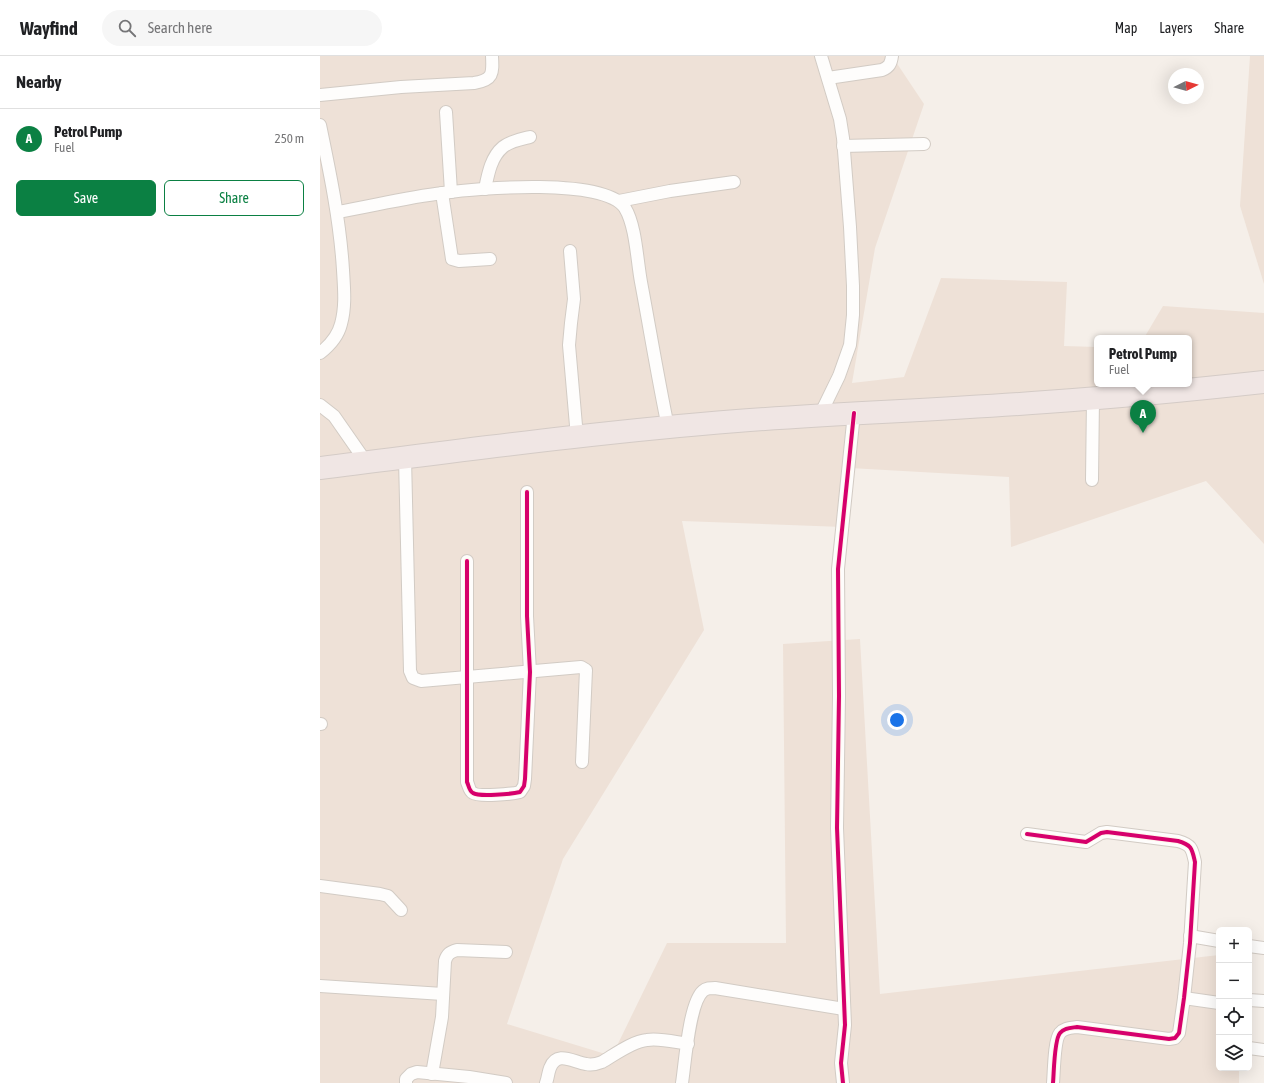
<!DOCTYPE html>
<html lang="en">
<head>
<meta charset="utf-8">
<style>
	:root { --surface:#fff; --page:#f6f6f6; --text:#202124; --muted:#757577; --line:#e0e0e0; --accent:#0b8043 }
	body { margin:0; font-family:"Asap Condensed",sans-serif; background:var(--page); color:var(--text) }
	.controls { position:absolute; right:12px; bottom:12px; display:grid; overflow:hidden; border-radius:6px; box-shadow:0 4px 16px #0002 }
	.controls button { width:36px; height:36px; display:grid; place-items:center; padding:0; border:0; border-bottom:1px solid var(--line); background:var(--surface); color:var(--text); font:20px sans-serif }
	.compass { position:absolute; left:848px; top:12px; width:36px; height:36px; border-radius:50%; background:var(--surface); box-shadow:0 4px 16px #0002; rotate:85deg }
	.you { position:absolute; left:577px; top:664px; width:14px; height:14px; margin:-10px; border:3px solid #fff; border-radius:50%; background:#1a73e8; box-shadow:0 0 0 6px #1a73e833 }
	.badge { display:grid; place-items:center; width:26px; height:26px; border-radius:50%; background:var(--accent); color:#fff; font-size:13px; font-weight:700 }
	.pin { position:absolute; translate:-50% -33px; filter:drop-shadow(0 1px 2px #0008) }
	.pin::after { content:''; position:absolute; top:21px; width:14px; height:12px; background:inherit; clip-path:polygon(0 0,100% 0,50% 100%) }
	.popup { position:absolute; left:774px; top:279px; width:98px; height:52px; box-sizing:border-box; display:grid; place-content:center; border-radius:6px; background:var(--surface); filter:drop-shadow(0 1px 3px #0005); font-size:13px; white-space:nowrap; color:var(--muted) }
	.popup b { font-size:15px; color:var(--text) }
	.popup::after { content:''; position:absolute; left:50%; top:100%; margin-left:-8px; border:8px solid transparent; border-top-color:var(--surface) }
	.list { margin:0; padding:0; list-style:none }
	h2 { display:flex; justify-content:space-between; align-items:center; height:52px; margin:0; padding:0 16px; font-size:17px }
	h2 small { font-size:13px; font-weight:400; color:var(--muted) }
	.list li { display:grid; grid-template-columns:26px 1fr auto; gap:12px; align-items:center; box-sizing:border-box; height:60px; padding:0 16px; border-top:1px solid var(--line) }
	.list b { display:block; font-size:15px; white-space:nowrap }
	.list p { margin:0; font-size:13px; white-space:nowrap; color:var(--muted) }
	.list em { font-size:13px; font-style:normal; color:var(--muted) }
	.actions { display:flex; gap:8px; padding:12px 16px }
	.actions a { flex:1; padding:9px 0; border:1px solid var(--accent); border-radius:6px; text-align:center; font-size:14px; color:var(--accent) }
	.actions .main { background:var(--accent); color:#fff }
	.icon { flex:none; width:22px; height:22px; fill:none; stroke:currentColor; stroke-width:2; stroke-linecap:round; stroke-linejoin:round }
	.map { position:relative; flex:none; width:944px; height:1027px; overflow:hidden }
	header { display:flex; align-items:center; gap:24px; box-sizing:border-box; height:56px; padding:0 20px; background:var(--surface); border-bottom:1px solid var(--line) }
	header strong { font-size:19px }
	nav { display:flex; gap:22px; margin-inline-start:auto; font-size:14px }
	.search { width:280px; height:36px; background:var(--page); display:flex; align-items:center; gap:10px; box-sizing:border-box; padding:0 14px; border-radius:22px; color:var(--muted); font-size:15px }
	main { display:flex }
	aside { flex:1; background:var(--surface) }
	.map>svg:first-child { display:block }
	.residential { fill:#eee1d7 }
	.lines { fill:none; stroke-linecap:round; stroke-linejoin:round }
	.street-casing { stroke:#d2cbc4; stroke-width:14 }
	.highway-casing { stroke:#d4cbc6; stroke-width:24 }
	.street { stroke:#fefdfc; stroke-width:12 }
	.highway { stroke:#f0e6e4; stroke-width:22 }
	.cycleway-casing { stroke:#fef4ea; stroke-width:6 }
	.cycleway { stroke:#d6006c; stroke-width:4 }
</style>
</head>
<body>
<header>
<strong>Wayfind</strong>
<div class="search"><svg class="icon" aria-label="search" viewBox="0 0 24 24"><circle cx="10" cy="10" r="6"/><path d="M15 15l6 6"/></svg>Search here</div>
<nav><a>Map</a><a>Layers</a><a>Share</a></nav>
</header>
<main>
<aside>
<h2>Nearby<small></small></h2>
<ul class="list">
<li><span class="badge">A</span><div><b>Petrol Pump</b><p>Fuel</p></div><em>250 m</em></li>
</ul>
<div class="actions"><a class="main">Save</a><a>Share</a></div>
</aside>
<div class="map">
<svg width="944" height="1027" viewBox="0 0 944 1027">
	<rect width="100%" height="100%" fill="#f5efe9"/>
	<g class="residential">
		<path d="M0,0H572L604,48L555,192L532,327L584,321L621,222L747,226L744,290L777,291V328H869V282H824L843,250L944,257V488L886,425L691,491L689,421L530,412L523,471L362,465L384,574L243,803L187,968L292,1000L347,887H466L463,588L540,583L560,938L899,899V1012H919V1027H0Z"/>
		<path d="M930,0H944V228L920,150Z"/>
	</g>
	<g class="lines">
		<g class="street-casing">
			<g id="street">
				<path d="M508,22L562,14C569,11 571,8 572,0"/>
				<path d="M0,39L81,31L154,27C173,24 173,18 172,0"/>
				<path d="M126,56L131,136"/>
				<path d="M0,69C10,117 20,165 23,214C24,232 26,250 21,268C18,280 9,290 0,297"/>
				<path d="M523,90L604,88"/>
				<path d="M165,133C168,118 171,101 183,91C190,85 202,83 210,81"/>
				<path d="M122,137L132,203L139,205L170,203"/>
				<path d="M299,145L350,135L414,126"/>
				<path d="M17,156C52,150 88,141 123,137C158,132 285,121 305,152C316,170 317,205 321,226C330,274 338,323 348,371"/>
				<path d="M250,195L254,243L251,267L249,289L257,381"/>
				<path d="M0,349L14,360L46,406"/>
				<path d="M500,359L519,320L530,289L533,259V230L530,171L523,82L520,63L501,0"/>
				<path d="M85,402L90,615L93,622L101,625L261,611L266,614L262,706"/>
				<path d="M772,424L773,342"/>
				<path d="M147,505V726C149,730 149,735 153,737C159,741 192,738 200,736L204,730L205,723L210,616L207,560V436"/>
				<path d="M0,668H1"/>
				<path d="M707,778L766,786L781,777L787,776L858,785C872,789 872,793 875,806L870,887L864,942L859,977L855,982L849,983L757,971C750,972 744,972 740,977C734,984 734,1017 733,1027"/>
				<path d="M0,830L60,838L68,840L81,854"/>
				<path d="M870,880L899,885"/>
				<path d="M929,890L944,892"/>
				<path d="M0,930L123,938"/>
				<path d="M864,942L899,947"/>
				<path d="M929,944L944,945"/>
				<path d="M929,992L944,994"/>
				<path d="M112,1018L122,961L125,905C127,898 130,896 137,894L186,896"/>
				<path d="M86,1027V1023L91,1018L97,1016L149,1021L186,1027"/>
				<path d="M226,1027C228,1022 228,1017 230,1012C237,994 253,1006 266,1008C271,1009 277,1008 282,1006C294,999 313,985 327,984C340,982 354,986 368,988"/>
				<path d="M362,1027C365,1008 369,947 383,935C386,932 390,932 395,932L524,953"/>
				<path d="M523,1027L521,1007L525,969L517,772L519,640L518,513L534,357"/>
			</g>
		</g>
		<g class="highway-casing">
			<path id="highway" d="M0,412C139,395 277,376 417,365C520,357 623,354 726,346C799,341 871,334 944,326"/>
		</g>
		<use href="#street" class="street"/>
		<use href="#highway" class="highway"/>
		<g class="cycleway-casing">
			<g id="cycleway">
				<path d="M147,505V726C149,730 149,735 153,737C159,741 192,738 200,736L204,730L205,723L210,616L207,560V436"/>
				<path d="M707,778L766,786L781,777L787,776L858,785C872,789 872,793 875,806L870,887L864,942L859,977L855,982L849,983L757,971C750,972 744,972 740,977C734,984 734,1017 733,1027"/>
				<path d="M523,1027L521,1007L525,969L517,772L519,640L518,513L534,357"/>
			</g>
		</g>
		<use href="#cycleway" class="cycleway"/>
	</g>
</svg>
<div class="controls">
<button>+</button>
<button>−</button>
<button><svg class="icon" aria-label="locate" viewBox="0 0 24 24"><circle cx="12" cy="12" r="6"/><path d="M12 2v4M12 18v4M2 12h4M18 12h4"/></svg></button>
<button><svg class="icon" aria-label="layers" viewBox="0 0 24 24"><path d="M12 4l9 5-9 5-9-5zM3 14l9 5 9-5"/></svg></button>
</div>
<svg class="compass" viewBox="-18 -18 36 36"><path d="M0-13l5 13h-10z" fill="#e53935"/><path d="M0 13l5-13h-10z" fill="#757577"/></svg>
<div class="you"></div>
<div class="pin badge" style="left:823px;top:377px">A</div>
<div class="popup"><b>Petrol Pump</b>Fuel</div>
</div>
</main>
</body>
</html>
